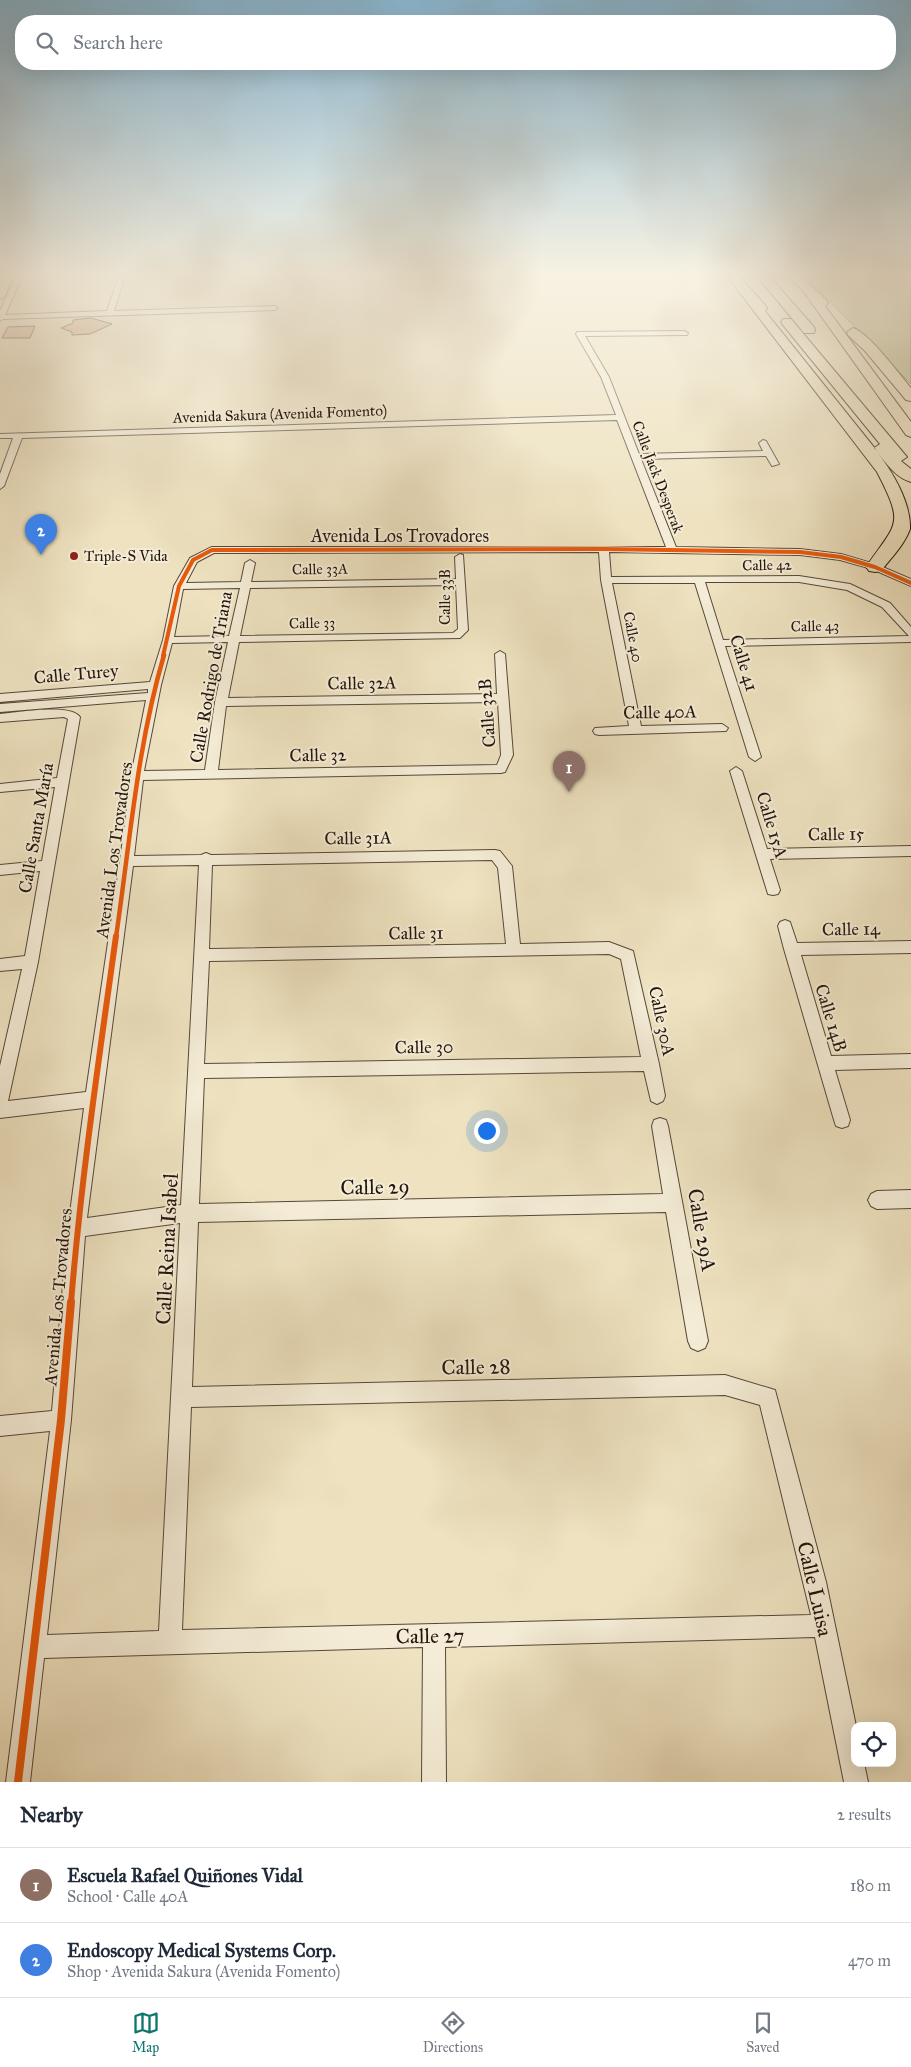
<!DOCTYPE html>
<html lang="en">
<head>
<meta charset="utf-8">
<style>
	:root { --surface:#fff; --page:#f2f2f3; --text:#1f2937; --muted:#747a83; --line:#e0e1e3; --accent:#0f766e }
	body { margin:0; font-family:"IM FELL Great Primer",serif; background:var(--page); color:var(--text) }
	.controls { position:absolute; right:15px; bottom:15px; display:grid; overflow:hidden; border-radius:10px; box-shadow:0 5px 20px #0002 }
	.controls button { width:45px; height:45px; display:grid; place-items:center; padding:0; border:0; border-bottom:1px solid var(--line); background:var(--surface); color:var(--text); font:25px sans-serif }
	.you { position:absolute; left:486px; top:1130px; width:18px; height:18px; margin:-12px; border:4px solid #fff; border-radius:50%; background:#1a73e8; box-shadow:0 0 0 8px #1a73e833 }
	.badge { display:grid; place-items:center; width:32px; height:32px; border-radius:50%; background:var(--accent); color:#fff; font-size:16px; font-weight:700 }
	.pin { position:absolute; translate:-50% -41px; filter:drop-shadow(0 1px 2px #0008) }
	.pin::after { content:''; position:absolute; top:26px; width:18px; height:15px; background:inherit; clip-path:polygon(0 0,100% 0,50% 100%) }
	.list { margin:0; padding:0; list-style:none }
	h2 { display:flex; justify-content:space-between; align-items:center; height:65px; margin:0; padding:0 20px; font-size:21px }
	h2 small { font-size:16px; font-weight:400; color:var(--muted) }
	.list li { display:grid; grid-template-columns:32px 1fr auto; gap:15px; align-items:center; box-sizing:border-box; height:75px; padding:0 20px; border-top:1px solid var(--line) }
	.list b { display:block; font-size:19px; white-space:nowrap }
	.list p { margin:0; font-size:16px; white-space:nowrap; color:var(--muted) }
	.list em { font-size:16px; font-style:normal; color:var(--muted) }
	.icon { flex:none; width:28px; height:28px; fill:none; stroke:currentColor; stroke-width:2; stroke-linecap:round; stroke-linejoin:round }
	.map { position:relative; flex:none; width:911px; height:1782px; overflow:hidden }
	.search { position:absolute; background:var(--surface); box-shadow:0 5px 20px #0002; left:15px; right:15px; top:15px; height:55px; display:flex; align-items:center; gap:12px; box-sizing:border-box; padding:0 18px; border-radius:20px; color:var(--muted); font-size:19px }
	.sheet { height:215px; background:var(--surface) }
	nav { display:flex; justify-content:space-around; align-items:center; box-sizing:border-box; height:70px; border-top:1px solid var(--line); background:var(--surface); font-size:14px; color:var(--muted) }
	nav a { display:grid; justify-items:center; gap:2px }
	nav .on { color:var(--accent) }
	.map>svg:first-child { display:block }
	.green { fill:#bcc290; stroke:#706c4e }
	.building { fill:#d8aa88; stroke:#24150c }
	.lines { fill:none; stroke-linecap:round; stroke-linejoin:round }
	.street-casing { stroke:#564839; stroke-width:2 }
	.primary-casing { stroke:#24150c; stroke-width:2 }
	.highway-casing { stroke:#24150c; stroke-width:2 }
	.street { fill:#f4ecd6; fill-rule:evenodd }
	.primary { fill:#eee2c0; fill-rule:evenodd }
	.highway { fill:#eee2c0; fill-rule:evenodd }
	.cycleway-far3-casing { stroke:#f4ecd6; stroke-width:5.5 }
	.cycleway-far2-casing { stroke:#f4ecd6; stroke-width:8 }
	.cycleway-far1-casing { stroke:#f4ecd6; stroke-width:9 }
	.cycleway-casing { stroke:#f4ecd6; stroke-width:11 }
	.cycleway-far3 { stroke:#e8590c; stroke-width:4 }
	.cycleway-far2 { stroke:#e8590c; stroke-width:4.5 }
	.cycleway-far1 { stroke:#e8590c; stroke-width:6 }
	.cycleway { stroke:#e8590c; stroke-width:8 }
	.poi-dot { fill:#8f2418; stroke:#f4ecd6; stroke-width:2 }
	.labels { text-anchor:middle; stroke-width:4; stroke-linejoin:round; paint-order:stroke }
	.far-street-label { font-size:15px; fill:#24150c; stroke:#f4ecd6 }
	.far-poi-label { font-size:15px; fill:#24150c; stroke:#f4ecd6; text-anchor:start }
	.street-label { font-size:18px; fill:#24150c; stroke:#f4ecd6 }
	.near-street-label { font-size:21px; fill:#24150c; stroke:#f4ecd6 }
</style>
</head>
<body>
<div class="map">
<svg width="911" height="1782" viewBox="0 0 911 1782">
	<rect width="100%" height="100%" fill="#eee2c0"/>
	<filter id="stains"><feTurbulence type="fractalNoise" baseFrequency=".004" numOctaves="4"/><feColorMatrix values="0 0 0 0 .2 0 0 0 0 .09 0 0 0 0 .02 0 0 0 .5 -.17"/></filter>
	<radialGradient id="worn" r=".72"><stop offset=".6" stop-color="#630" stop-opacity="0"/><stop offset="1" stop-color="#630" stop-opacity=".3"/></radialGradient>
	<path class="green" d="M805,276H911V384Z"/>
	<g class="building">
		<path d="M91,318L112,324L90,334L72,335V332L61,328L73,323V320Z"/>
		<path d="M35,326L30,338H2L8,327Z"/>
	</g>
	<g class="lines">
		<g class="street-casing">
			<g id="street">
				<path d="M16,276H22L5,315L107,311L119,276H125L114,311L275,306L278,308L275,310L3,319L0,321V311Z"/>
				<path d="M684,331L688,333L687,335L585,336L609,377L639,454L763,451L759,443L763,440L766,441L779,464L772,466L766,456L641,459L676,547L800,549L841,554L878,565L911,579V586L872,569L840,560L800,555L609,552L611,577L799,576L850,584L890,603L911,627V642L725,646L761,757L755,761L749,757L695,583H612L641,726L722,724L728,728L726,731L599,735L595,734L593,731L595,728L629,726L601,580L599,552L214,553L197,562L186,583L241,582L245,563L250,560L255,563L251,582L456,579L455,557L460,554L463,555L468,630L460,638L239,642L228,698L497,694L495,654L500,651L505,654L513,755L505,772L501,773L143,780L134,856L201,855L206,853L211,855L495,850L500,851L512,866L520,944L609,942L633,951L659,1064L665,1096L663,1101L657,1104L651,1101L644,1071L204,1078L199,1204L663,1194L652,1126L654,1120L660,1118L666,1120L668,1126L708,1341L705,1348L698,1351L691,1348L688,1341L666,1212L198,1222L192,1387L725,1375L775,1390L826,1582L856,1726H855V1763H864L868,1782H844L815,1637L445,1647L446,1782H422L423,1647L44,1658L30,1782H6L50,1431L0,1436V1416L52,1411L68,1228L84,1108L0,1118V1066L22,969L0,971V959L25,956L40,871L0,875V865L42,861L55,787L0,792V784L57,778L68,719L64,717L0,722V714C17,713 69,703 80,717L38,962L8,1101L86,1092L120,861L131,776L146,700L0,712V704L148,693V689L0,702V694L150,682L163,640L174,586L190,558L212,547H666L617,420L22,438L4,486L0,489V474L13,438H0V434L616,415L601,377L576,334L577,332ZM705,582H799L847,590L882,607L909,636L723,640ZM456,585L458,629L453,633L240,636L250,588ZM240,588L229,636L174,637L183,589ZM228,642L215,702L205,770L144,771L161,685L172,643ZM498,702L501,755L497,765L218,770L226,706ZM492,860L498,868L506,944L209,949L212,865ZM199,865L181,1205L87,1218L133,866ZM609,954L621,959L641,1057L204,1064L209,961ZM180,1223L159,1631L47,1635L71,1420L85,1236ZM725,1395L760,1405L811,1615L182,1630L191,1407Z"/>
				<path d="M736,767L742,771L767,849L911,846V856L770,859L780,890L778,894L773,895L768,894L730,771Z"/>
				<path d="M785,920L790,922L797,943L911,941V953L801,955L831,1056L911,1054V1068L835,1070L850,1120L848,1126L842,1128L836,1126L834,1120L784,949L778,926L780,922Z"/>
				<path d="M911,1190V1208L877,1209L871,1206L868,1200L871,1194L877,1191Z"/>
			</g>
		</g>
		<g class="primary-casing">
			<path id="primary" d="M3,276H13L5,296L0,299V283Z"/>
		</g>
		<g class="highway-casing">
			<g id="highway">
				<path d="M727,276H739L765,305L767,308L765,311L768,315L877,451L874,448L880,444L783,325L781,322L783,319H791L907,457L901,461L911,469V482C896,478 886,463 877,452C892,471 911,502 910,529C905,544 891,558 881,571L875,572L869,571L866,567C897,522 905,526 877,472Z"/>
				<path d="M757,276H769L814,327L815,330L814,333H804Z"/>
				<path d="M788,276H801L826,300L828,303L825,306L911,422V437L906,435L804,292Z"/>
				<path d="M853,328C868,332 900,375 911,388V401L906,400L865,351L848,335L847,332Z"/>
			</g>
		</g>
		<use href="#street" class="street"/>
		<use href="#primary" class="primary"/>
		<use href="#highway" class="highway"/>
		<g class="cycleway-far3-casing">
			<path id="cycleway-far3" d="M163,656L179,586L193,560L212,550L604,549L800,552L841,557L875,567L911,583"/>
		</g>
		<g class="cycleway-far2-casing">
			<path id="cycleway-far2" d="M116,937C130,842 137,747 164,655"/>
		</g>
		<g class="cycleway-far1-casing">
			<path id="cycleway-far1" d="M71,1303C81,1180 99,1058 116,936"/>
		</g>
		<g class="cycleway-casing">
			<path id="cycleway" d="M18,1782L61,1420L71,1302"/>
		</g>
		<use href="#cycleway-far3" class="cycleway-far3"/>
		<use href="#cycleway-far2" class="cycleway-far2"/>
		<use href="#cycleway-far1" class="cycleway-far1"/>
		<use href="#cycleway" class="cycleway"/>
	</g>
	<linearGradient id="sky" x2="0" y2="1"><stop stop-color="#89b8d4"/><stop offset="0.52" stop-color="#f7f2e3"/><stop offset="1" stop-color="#f7f2e3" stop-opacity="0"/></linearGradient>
	<rect width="911" height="526" fill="url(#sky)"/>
	<circle class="poi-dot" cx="74" cy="556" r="5"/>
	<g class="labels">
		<g class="far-street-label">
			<text transform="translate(280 414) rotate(-2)" y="5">Avenida Sakura (Avenida Fomento)</text>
			<text transform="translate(658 477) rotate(69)" y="5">Calle Jack Desperak</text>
			<text transform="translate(767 565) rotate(-1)" y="5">Calle 42</text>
			<text transform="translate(320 569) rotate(-1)" y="5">Calle 33A</text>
			<text transform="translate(445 597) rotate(-90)" y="5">Calle 33B</text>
			<text transform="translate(312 623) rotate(-1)" y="5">Calle 33</text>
			<text transform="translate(815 626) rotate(-1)" y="5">Calle 43</text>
			<text transform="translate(633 637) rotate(79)" y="5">Calle 40</text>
		</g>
		<g class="far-poi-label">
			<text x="84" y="561">Triple-S Vida</text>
		</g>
		<g class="street-label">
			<text x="400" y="542">Avenida Los Trovadores</text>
			<text transform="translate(744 663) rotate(73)" y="6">Calle 41</text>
			<text transform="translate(76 674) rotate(-5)" y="6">Calle Turey</text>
			<text transform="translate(211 677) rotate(-80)" y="6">Calle Rodrigo de Triana</text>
			<text transform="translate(362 683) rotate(-1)" y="6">Calle 32A</text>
			<text transform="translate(660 712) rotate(-1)" y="6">Calle 40A</text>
			<text transform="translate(487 713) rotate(-94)" y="6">Calle 32B</text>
			<text transform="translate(318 755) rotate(-1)" y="6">Calle 32</text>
			<text transform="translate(772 825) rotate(73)" y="6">Calle 15A</text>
			<text transform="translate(36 828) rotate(-80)" y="6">Calle Santa María</text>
			<text transform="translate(836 834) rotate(-1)" y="6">Calle 15</text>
			<text transform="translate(358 838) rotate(-1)" y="6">Calle 31A</text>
			<text transform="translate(114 850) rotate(-82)" y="6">Avenida Los Trovadores</text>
			<text transform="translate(851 929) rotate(-1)" y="6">Calle 14</text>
			<text transform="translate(416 933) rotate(-1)" y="6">Calle 31</text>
			<text transform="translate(831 1018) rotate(73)" y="6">Calle 14B</text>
			<text transform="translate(662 1021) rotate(78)" y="6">Calle 30A</text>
			<text transform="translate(424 1047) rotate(-1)" y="6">Calle 30</text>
			<text transform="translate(58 1297) rotate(-85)" y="6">Avenida Los Trovadores</text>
		</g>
		<g class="near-street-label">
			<text transform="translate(375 1187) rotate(-1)" y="7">Calle 29</text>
			<text transform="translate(702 1230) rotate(80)" y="7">Calle 29A</text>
			<text transform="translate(167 1249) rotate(-87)" y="7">Calle Reina Isabel</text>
			<text transform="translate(476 1367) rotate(-1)" y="7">Calle 28</text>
			<text transform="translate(815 1589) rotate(77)" y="7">Calle Luisa</text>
			<text transform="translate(430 1636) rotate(-1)" y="7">Calle 27</text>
		</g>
	</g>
	<rect width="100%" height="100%" filter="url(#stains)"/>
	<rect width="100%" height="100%" fill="url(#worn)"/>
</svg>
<div class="controls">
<button><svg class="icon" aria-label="locate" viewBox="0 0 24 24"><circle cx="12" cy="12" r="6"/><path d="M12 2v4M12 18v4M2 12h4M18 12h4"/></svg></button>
</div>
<div class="you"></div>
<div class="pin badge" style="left:569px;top:792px;background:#8d6e63">1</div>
<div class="pin badge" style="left:41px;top:555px;background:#3f7fe0">2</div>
<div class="search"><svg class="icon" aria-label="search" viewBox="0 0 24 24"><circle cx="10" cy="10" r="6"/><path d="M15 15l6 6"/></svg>Search here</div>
</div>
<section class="sheet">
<h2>Nearby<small>2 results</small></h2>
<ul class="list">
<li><span class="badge" style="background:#8d6e63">1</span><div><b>Escuela Rafael Quiñones Vidal</b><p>School · Calle 40A</p></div><em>180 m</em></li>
<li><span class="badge" style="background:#3f7fe0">2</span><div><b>Endoscopy Medical Systems Corp.</b><p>Shop · Avenida Sakura (Avenida Fomento)</p></div><em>470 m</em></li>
</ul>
</section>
<nav>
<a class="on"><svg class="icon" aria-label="map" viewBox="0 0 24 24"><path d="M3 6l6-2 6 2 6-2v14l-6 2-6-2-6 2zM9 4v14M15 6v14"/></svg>Map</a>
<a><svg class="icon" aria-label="directions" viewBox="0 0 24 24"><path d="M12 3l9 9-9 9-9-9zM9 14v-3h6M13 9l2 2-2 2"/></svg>Directions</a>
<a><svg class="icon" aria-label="saved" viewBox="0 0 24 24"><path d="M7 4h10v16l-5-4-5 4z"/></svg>Saved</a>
</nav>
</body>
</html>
